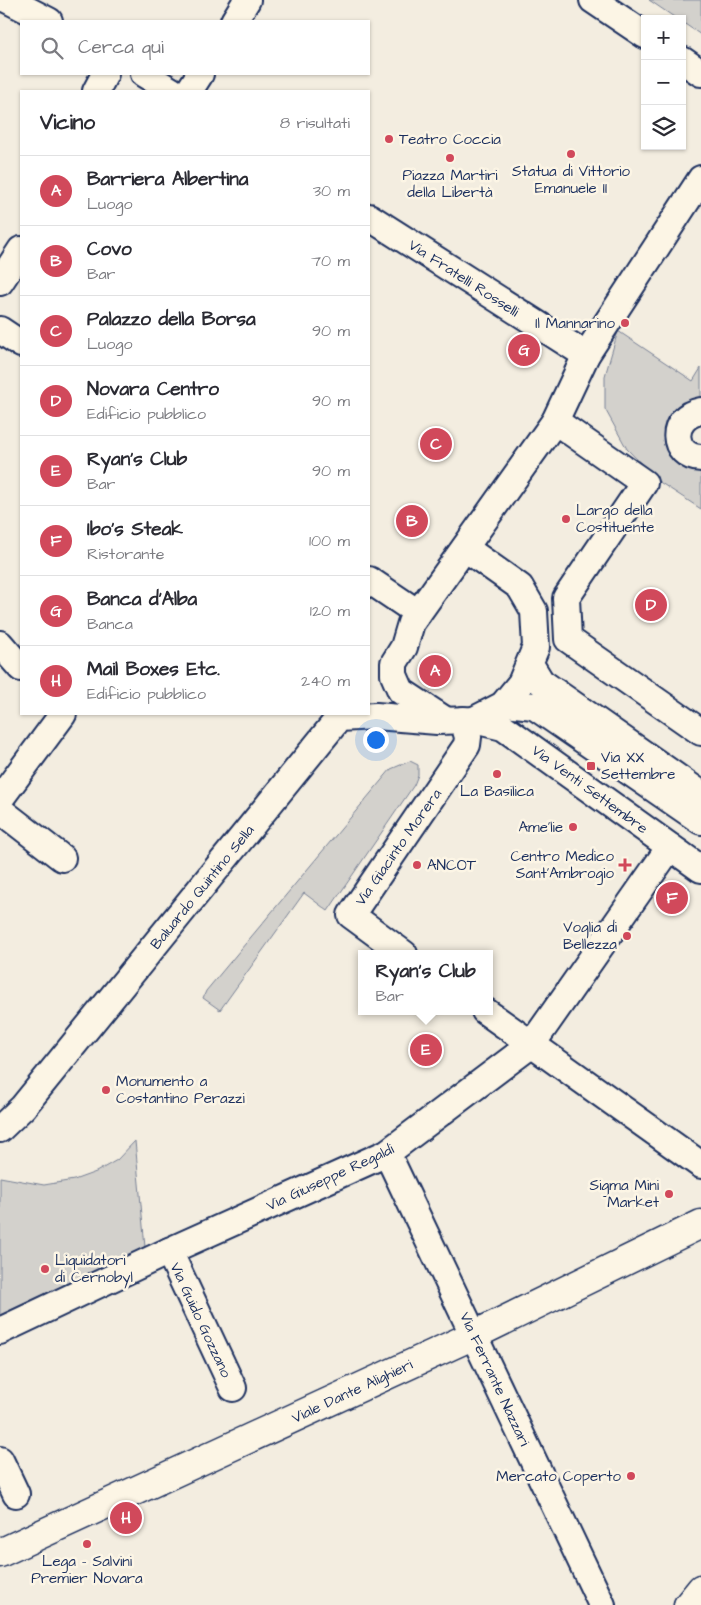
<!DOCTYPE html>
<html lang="it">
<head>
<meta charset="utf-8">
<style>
	:root { --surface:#fff; --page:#f7f7f7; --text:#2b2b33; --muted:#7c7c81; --line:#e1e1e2; --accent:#d1495b }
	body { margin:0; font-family:"Architects Daughter",sans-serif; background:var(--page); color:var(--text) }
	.controls { position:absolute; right:15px; top:15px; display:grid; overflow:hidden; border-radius:0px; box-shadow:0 1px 4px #0004 }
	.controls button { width:45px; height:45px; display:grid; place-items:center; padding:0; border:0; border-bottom:1px solid var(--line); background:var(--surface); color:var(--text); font:25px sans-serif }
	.you { position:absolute; left:375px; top:739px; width:18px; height:18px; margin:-12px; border:4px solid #fff; border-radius:50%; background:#1a73e8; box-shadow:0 0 0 8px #1a73e833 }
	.badge { display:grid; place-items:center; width:32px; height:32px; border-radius:50%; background:var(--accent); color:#fff; font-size:16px; font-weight:700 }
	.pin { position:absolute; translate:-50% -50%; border:2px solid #fff; box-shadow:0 1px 5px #0006 }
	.popup { position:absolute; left:358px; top:950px; width:135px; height:65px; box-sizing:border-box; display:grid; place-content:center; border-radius:0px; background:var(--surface); filter:drop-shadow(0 1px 4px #0005); font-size:16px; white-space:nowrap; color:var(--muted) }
	.popup b { font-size:19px; color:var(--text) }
	.popup::after { content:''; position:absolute; left:50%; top:100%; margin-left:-10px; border:10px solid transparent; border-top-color:var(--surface) }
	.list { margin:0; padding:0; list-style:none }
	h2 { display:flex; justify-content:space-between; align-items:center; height:65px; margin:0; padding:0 20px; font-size:21px }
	h2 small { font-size:16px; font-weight:400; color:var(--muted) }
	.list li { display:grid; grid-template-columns:32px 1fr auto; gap:15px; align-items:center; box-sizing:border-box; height:70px; padding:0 20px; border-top:1px solid var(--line) }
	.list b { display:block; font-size:19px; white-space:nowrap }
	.list p { margin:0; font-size:16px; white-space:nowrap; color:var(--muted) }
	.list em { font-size:16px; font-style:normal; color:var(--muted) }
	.icon { flex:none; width:28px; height:28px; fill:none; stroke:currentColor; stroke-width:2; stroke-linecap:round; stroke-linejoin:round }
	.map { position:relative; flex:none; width:701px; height:1605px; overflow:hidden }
	.search { position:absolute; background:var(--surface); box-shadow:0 1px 4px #0004; left:20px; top:20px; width:350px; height:55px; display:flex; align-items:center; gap:12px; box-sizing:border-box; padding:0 18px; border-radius:0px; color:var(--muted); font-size:19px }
	.panel { position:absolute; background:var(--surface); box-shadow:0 1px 4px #0004; left:20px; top:90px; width:350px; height:625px; border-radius:0px }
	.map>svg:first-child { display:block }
	.green { fill:#d3d1cc; stroke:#778095 }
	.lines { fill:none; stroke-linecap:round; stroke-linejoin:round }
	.minor-casing { stroke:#1b2f5e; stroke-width:30 }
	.major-casing { stroke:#1b2f5e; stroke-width:31 }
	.minor { stroke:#fcf5e5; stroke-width:26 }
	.major { stroke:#fcf5e5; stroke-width:28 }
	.poi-dot { fill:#d1495b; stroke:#fcf5e5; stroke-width:2 }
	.labels { text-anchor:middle; stroke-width:5; stroke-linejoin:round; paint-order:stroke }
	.poi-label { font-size:15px; fill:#1b2f5e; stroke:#fcf5e5; text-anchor:start }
	.street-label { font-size:15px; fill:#1b2f5e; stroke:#fcf5e5 }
</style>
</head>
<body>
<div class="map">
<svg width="701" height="1605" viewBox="0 0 701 1605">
	<rect width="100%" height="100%" fill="#f3ede0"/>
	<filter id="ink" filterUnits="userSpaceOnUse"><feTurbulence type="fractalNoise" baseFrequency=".02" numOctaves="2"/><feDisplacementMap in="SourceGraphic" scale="10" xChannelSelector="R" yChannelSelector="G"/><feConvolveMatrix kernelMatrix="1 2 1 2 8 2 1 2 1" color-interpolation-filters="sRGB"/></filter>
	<g filter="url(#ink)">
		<g class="green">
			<path d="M649,0H701V35L682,22V19H677Z"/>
			<path d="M618,331L693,381L701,368V423L690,428V440L701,447V509L658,481L627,449L605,409V376Z"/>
			<path d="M410,761L418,765V775L414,785L328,911L304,893L220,1010L203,998L206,991L391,769Z"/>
			<path d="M135,1141L145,1247L0,1315V1177L44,1185L74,1180L96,1172L117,1160Z"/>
		</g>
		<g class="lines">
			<g class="minor-casing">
				<g id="minor">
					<path d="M8,0L49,21"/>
					<path d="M593,0L645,35"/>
					<path d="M234,21L247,0"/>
					<path d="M682,60L701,73"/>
					<path d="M144,74L172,91"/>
					<path d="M96,91L105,74"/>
					<path d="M189,91L200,74"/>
					<path d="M369,217L586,355"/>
					<path d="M0,282L21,250"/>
					<path d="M0,330L21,344"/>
					<path d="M701,411C668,417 671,457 701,458"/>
					<path d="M555,421L644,483L566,598L568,639L701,732"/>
					<path d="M369,580L418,613"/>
					<path d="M0,644L21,668"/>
					<path d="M530,664L541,682L701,794"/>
					<path d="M505,703L534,706L701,821"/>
					<path d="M445,720L401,691L394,675V663L404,647L411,623L555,421L586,355L701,179"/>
					<path d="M474,720L503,727L701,869"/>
					<path d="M0,799L63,714"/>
					<path d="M0,810L62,858"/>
					<path d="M404,954L351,915L467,745L468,737L463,720"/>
					<path d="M485,1011L701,1165"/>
					<path d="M0,1129L23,1107L339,718L376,716L437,721L474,720L503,705L521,683L536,647L534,611L520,587L465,548"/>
					<path d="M387,1153L602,1605"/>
					<path d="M169,1251L233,1388"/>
					<path d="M0,1331L169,1251L387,1153L532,1044L670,847"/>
					<path d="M0,1460L16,1494"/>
				</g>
			</g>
			<g class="major-casing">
				<g id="major">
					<path d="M0,1553L474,1335L701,1224"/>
					<path d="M688,1605L701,1589"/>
				</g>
			</g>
			<use href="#minor" class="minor"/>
			<use href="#major" class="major"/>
		</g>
	</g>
	<g class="poi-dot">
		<circle cx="389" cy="139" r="5"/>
		<circle cx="571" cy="154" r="5"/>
		<circle cx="450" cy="158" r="5"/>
		<circle cx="625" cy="323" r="5"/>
		<circle cx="566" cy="519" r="5"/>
		<rect x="586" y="761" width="10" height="10" rx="2.5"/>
		<circle cx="497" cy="774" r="5"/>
		<circle cx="573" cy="827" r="5"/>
		<circle cx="417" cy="865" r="5"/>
		<path d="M622.5 857.5h5v5h5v5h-5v5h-5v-5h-5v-5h5z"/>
		<circle cx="627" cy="936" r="5"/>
		<circle cx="106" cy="1090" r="5"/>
		<circle cx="669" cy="1194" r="5"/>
		<circle cx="45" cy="1269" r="5"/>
		<circle cx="631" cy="1476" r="5"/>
		<circle cx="87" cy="1544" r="5"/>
	</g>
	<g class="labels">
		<g class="poi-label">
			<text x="399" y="144">Teatro Coccia</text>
			<text x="571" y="176" text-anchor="middle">Statua di Vittorio<tspan x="571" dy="17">Emanuele II</tspan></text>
			<text x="450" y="180" text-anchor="middle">Piazza Martiri<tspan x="450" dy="17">della Libertà</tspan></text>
			<text x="615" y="328" text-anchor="end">Il Mannarino</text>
			<text x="576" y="515">Largo della<tspan x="576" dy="17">Costituente</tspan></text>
			<text x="601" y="762">Via XX<tspan x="601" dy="17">Settembre</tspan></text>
			<text x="497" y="796" text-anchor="middle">La Basilica</text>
			<text x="563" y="832" text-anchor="end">Ame'lie</text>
			<text x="614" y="861" text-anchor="end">Centro Medico<tspan x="614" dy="17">Sant'Ambrogio</tspan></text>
			<text x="427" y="870">ANCOT</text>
			<text x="617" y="932" text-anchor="end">Voglia di<tspan x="617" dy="17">Bellezza</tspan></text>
			<text x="116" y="1086">Monumento a<tspan x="116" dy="17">Costantino Perazzi</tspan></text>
			<text x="659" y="1190" text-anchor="end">Sigma Mini<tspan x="659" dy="17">Market</tspan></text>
			<text x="55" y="1265">Liquidatori<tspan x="55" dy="17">di Cernobyl</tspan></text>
			<text x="621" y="1481" text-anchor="end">Mercato Coperto</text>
			<text x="87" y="1566" text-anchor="middle">Lega - Salvini<tspan x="87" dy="17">Premier Novara</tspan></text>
		</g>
		<g class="street-label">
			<text transform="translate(464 278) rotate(33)" y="5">Via Fratelli Rosselli</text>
			<text transform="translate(590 789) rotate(36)" y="5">Via Venti Settembre</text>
			<text transform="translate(398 847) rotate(-55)" y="5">Via Giacinto Morera</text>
			<text transform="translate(202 887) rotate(-51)" y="5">Baluardo Quintino Sella</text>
			<text transform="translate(330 1177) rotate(-25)" y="5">Via Giuseppe Regaldi</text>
			<text transform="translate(201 1320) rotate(65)" y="5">Via Guido Gozzano</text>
			<text transform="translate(495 1379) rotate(65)" y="5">Via Ferrante Nazzari</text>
			<text transform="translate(352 1391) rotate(-25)" y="5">Viale Dante Alighieri</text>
		</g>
	</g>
</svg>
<div class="controls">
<button>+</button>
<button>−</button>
<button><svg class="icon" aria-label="layers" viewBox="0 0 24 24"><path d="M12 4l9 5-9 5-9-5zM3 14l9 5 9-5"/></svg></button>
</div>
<div class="you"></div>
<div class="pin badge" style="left:435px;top:671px">A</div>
<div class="pin badge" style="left:412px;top:521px">B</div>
<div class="pin badge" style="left:436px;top:444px">C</div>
<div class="pin badge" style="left:651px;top:605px">D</div>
<div class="pin badge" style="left:426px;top:1050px">E</div>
<div class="popup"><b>Ryan's Club</b>Bar</div>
<div class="pin badge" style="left:672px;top:898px">F</div>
<div class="pin badge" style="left:524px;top:350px">G</div>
<div class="pin badge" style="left:126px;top:1518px">H</div>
<div class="search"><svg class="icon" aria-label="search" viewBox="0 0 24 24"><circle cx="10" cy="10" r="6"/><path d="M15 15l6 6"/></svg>Cerca qui</div>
<section class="panel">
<h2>Vicino<small>8 risultati</small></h2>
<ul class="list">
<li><span class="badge">A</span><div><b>Barriera Albertina</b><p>Luogo</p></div><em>30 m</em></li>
<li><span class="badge">B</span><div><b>Covo</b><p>Bar</p></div><em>70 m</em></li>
<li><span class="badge">C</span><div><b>Palazzo della Borsa</b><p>Luogo</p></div><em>90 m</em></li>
<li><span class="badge">D</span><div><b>Novara Centro</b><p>Edificio pubblico</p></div><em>90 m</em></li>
<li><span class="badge">E</span><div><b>Ryan's Club</b><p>Bar</p></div><em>90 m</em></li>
<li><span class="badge">F</span><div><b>Ibo's Steak</b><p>Ristorante</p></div><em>100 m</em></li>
<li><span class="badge">G</span><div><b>Banca d'Alba</b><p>Banca</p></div><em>120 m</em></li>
<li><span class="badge">H</span><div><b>Mail Boxes Etc.</b><p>Edificio pubblico</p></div><em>240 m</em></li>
</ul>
</section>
</div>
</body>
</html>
